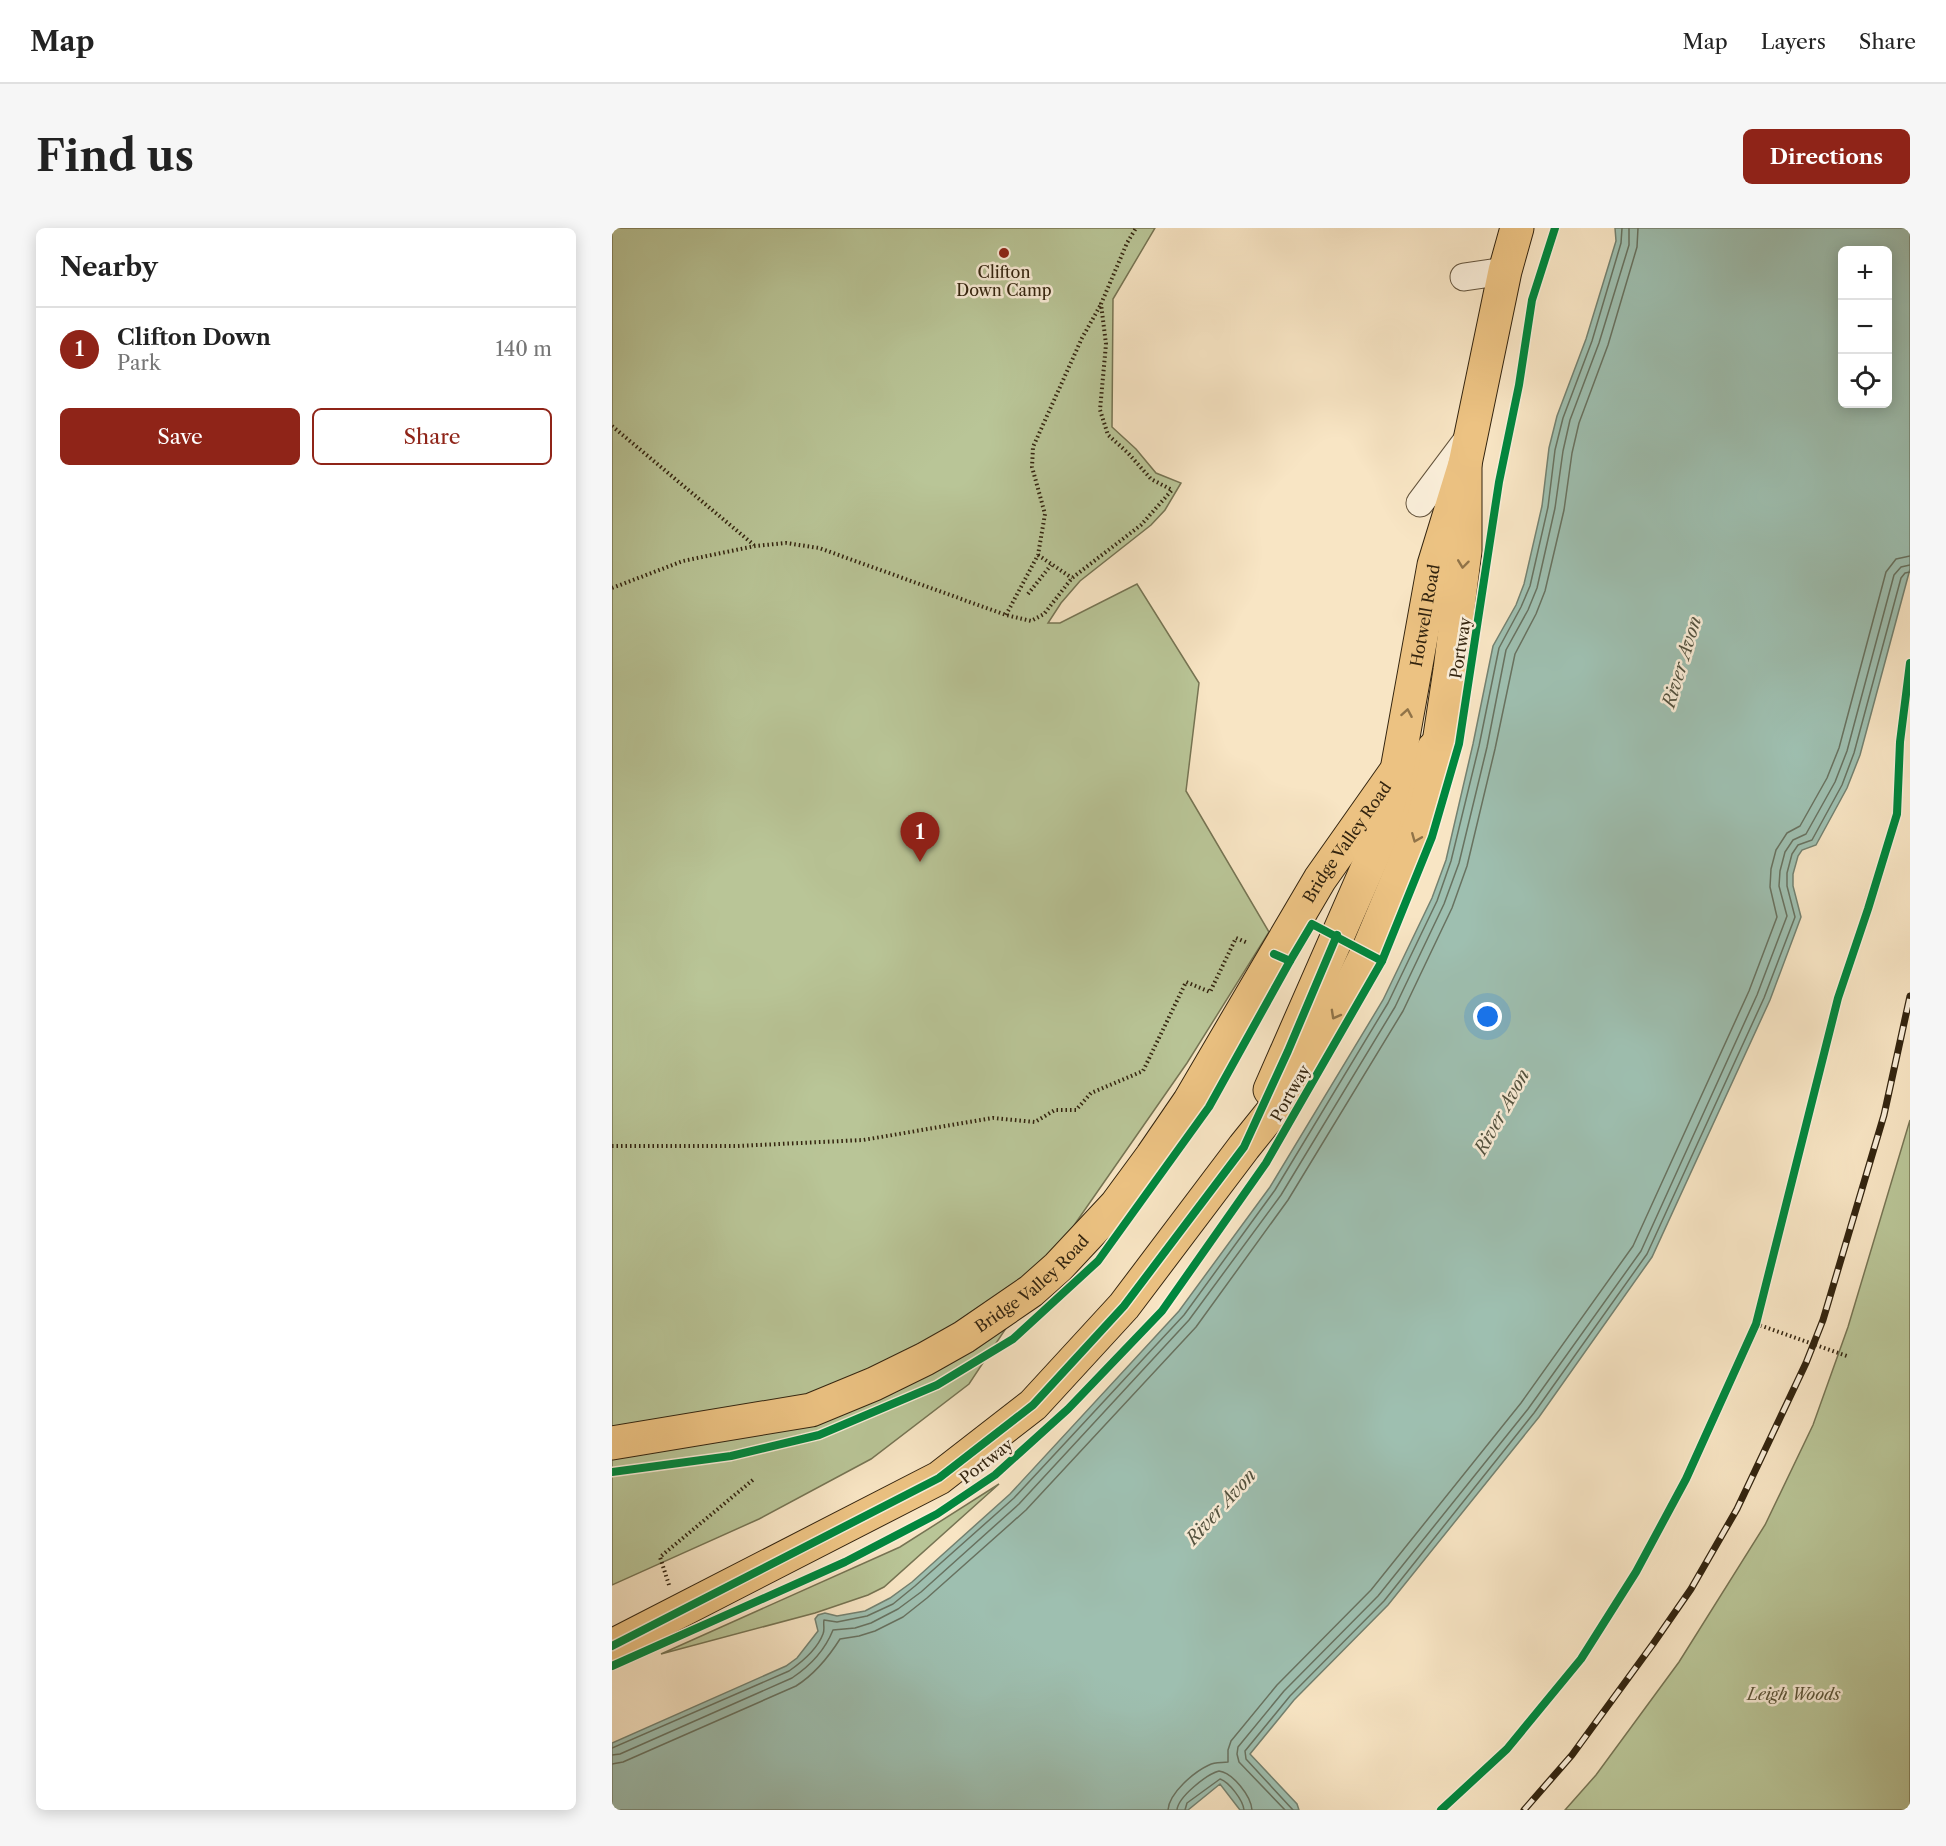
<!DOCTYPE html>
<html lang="en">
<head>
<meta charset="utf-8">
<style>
	:root { --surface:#fff; --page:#f6f6f6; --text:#222; --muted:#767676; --line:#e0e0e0; --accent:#8f2418 }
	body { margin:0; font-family:"Libre Caslon Text",serif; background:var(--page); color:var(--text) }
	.controls { position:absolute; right:18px; top:18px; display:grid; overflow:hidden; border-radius:9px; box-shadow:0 3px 15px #0003 }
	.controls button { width:54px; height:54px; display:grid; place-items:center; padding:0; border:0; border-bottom:2px solid var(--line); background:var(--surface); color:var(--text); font:30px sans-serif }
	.you { position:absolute; left:876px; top:789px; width:21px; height:21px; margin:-15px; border:4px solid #fff; border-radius:50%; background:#1a73e8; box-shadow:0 0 0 9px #1a73e833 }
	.badge { display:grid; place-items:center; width:39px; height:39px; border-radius:50%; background:var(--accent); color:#fff; font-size:20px; font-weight:700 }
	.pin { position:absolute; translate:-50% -50px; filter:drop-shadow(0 2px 3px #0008) }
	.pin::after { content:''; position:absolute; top:32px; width:21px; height:18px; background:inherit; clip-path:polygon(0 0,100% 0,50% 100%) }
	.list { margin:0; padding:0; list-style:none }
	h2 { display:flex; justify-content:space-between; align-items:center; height:78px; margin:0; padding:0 24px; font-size:26px }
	h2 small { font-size:20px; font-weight:400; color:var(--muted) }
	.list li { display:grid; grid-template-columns:39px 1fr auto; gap:18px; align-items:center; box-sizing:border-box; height:84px; padding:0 24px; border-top:2px solid var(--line) }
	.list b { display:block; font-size:22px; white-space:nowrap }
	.list p { margin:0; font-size:20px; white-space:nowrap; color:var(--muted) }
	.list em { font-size:20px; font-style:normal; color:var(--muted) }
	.actions { display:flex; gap:12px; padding:18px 24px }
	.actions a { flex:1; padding:14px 0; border:2px solid var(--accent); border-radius:9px; text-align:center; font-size:21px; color:var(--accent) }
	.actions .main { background:var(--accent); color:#fff }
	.icon { flex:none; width:33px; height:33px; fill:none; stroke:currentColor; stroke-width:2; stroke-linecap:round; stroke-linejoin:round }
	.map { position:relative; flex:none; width:1298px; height:1582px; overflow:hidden; border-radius:9px }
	header { display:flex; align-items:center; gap:36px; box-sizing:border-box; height:84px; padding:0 30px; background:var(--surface); border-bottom:2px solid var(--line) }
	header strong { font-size:28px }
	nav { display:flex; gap:33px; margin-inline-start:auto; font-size:21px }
	.intro { display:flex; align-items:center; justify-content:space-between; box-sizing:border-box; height:144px; padding:0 36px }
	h1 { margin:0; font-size:42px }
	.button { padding:15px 27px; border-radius:9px; background:var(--accent); color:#fff; font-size:21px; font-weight:700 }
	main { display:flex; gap:36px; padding:0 36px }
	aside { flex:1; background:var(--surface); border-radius:9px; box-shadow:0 3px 15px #0003 }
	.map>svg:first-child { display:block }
	.green { fill:#b9c597; stroke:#767453; stroke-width:1.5 }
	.water { fill:#9ebfb0; stroke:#738170; stroke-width:1.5; fill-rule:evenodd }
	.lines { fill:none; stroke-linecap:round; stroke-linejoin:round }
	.shore { stroke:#687260; stroke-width:1.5 }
	.minor-casing { stroke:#64543c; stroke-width:29 }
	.major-casing { stroke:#33240f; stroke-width:35 }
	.highway-casing { stroke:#33240f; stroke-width:35 }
	.path { stroke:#33240f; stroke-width:4; stroke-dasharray:1.5 3; stroke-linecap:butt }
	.minor { stroke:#faeed9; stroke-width:27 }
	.major { stroke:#ecc282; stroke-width:33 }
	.highway { stroke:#ecc282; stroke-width:33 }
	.rail-casing { stroke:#33240f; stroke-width:7 }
	.rail { stroke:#faeed9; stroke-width:4.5; stroke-dasharray:14; stroke-linecap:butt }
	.cycleway-casing { stroke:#faeed9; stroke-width:11 }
	.cycleway { stroke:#00873e; stroke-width:8 }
	.oneway { stroke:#907348 }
	.poi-dot { fill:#8f2418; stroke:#faeed9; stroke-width:2 }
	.labels { text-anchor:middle; stroke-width:5; stroke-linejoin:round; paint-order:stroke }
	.poi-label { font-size:16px; fill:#33240f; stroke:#faeed9 }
	.street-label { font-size:16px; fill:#33240f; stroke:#faeed9 }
	.park-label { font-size:16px; font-style:italic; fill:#5b5438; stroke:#faeed9 }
	.water-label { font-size:18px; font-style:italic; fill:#53523f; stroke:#faeed9 }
</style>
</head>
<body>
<header>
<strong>Map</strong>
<nav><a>Map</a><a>Layers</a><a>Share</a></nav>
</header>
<div class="intro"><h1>Find us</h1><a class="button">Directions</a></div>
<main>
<aside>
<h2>Nearby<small></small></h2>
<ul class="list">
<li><span class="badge">1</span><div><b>Clifton Down</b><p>Park</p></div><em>140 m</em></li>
</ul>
<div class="actions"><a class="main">Save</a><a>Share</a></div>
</aside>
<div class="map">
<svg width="1298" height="1582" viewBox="0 0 1298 1582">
	<rect width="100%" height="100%" fill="#f8e5c4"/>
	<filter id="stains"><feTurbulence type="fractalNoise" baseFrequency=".00333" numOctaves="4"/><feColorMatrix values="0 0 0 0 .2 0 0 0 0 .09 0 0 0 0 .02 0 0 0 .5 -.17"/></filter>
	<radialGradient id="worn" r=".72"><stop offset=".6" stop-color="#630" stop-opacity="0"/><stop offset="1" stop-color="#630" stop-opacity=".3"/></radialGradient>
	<g class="green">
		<path d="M0,0H543L501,71L500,199L524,221L544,245L569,255L553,282L539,297L468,353L449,375L436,395H448L525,356L587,455L574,563L657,704L575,835L465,993L357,1156L259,1231L147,1291L0,1357Z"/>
		<path d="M1298,892V1582H953L984,1547L1067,1434L1153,1297L1201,1197L1236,1099Z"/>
		<path d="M387,1256L272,1359L256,1367L203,1385L49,1426L288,1319Z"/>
	</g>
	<path class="water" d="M1003,0H1298V341L1248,527L1235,560L1204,617L1190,622L1186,628L1181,646V658L1189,689L1158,772L1040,1029L927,1189L776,1377L682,1472L638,1526L685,1576L687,1582H628L608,1556L576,1582H0V1515L174,1438L185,1430L206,1403L203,1391L206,1387L213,1385L225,1388L253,1383L278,1370L300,1354L398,1266L567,1083L658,959L771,772L820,670L834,632L861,516L881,418L904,377L912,356L930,278L937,220L945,188L974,111L1004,13ZM1230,22H1276V176H1230Z"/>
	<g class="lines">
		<g class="shore">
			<path d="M0,1520L177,1443C190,1434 205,1422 211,1406C213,1402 211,1396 212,1392L225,1394L255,1388L281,1376L303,1358L402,1270L572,1087L663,962L776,775L825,673L839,633L867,518L887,420L909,379L918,358L936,279L943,222L951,190L980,113L1009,15L1010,0"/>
			<path d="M0,1527L8,1526L180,1450C198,1438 213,1422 221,1402L243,1400L259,1395L286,1381L309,1364L407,1276L577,1092L669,967L783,779L832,676L847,635L875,519L894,422L916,382L925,360L943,280L951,223L958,192L987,115L1017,17V0"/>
			<path d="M0,1536L11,1534L184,1458C203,1446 216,1430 228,1411L247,1408L263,1403L291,1389L315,1370L414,1282L584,1099L676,972L791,783L840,680L855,638L883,521L903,426L924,386L933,363L952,282L960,225L967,195L996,117L1025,19L1026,0"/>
			<path d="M556,1582C557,1565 582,1544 597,1537C603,1534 610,1535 616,1534V1522L619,1513L665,1457L759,1362L909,1175L1021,1018L1137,763L1165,689L1158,659L1159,641L1164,622L1175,605L1188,598L1215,550L1227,520L1274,344L1284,331L1298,328"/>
			<path d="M565,1582C566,1569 595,1546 607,1543C621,1545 639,1568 640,1582"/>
			<path d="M573,1582L575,1575L608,1551C617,1554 631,1572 632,1582"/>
			<path d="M673,1582L627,1534L625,1526L626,1519L672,1463L766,1368L916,1181L1029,1023L1145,767L1175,688L1167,658L1168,643L1173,624L1181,612L1194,606L1223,554L1235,523L1282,347L1289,339L1298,337"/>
			<path d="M681,1582L634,1531L633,1523L678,1468L772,1373L922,1185L1035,1026L1152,770L1183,689L1175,658V645L1180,626L1186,617L1200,612L1230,557L1242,525L1289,350L1293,345L1298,344"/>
		</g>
		<g class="minor-casing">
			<g id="minor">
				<path d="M852,49L893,43"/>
				<path d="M808,275L856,211"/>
			</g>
		</g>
		<g class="major-casing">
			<g id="major">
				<path d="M769,613L781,598L822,520"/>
				<path id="s1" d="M0,1215L199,1182L262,1156L313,1131L352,1109L419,1063L446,1039L504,977L540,928L577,874L708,651L782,546"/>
			</g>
		</g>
		<g class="highway-casing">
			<g id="highway">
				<path id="s2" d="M658,862L765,618L785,542L822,337L853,236L893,43L905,0"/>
				<path d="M0,1418L327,1250L421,1177L512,1078L632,919L685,853L726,783L755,725L812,589L822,548L838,442L853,323V236"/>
			</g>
		</g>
		<g class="path">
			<path d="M0,198L142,317"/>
			<path d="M426,327L460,350"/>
			<path d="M0,360L71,333L143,318L174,315L207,320L394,387L419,393L432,386L460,350L529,297L560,262L539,251L516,225L496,207L488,182L494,116L489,76L515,15L524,0"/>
			<path d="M416,366L439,337"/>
			<path d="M394,387L426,327L433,286L420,239L421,219L470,110L488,78"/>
			<path d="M0,918H125L251,912L381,890L423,894L443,882H464L479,865L531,843L574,754L598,764L624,710L636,715"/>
			<path d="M1144,1096L1235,1128"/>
			<path d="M57,1357L48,1329L142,1251"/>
		</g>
		<use href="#minor" class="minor"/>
		<use href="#major" class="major"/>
		<use href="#highway" class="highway"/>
		<g class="rail-casing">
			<path id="rail" d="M912,1582L960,1527L1041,1416L1079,1361L1125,1281L1194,1135L1211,1092L1272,887L1298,768"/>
		</g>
		<use href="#rail" class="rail"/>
		<g class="cycleway-casing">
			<g id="cycleway">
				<path d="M678,733L700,696L770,733"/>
				<path d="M0,1244L119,1228L207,1207L325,1157L401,1111L486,1033L597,879L678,733L662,726"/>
				<path d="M0,1418L327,1250L421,1177L512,1078L632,919L676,823L725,707"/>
				<path d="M0,1438L233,1334L325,1286L383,1247L456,1181L550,1083L654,935L770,733L820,609L847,516L887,254L907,157L920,72L943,0"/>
				<path d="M829,1582L895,1521L969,1431L1024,1344L1074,1251L1144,1096L1226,770L1256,681L1285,586L1288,514L1298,435"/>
			</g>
		</g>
		<use href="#cycleway" class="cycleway"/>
	</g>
	<defs><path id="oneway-chevron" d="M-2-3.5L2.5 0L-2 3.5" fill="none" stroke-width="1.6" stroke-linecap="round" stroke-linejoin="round" transform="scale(1.5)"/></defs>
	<g class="oneway">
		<use href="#oneway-chevron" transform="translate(851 336) rotate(97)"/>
		<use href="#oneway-chevron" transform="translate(795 485) rotate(-80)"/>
		<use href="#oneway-chevron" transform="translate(804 610) rotate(112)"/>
		<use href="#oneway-chevron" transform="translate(723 787) rotate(119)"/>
	</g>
	<circle class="poi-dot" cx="392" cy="25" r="6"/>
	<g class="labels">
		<g class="poi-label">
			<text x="392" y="50">Clifton<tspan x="392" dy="18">Down Camp</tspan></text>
		</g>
		<g class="street-label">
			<text dy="6" stroke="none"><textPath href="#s2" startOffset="502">Hotwell Road</textPath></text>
			<text transform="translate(848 420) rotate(-81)" y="6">Portway</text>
			<text dy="6" stroke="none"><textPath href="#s1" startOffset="1004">Bridge Valley Road</textPath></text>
			<text transform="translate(678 865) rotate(-60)" y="6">Portway</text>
			<text dy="6" stroke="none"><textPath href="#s1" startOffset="458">Bridge Valley Road</textPath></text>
			<text transform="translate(374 1233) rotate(-38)" y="6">Portway</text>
		</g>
		<g class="park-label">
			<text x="1182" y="1472">Leigh Woods</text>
		</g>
		<g class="water-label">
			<text transform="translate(1070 434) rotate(-73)" y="6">River Avon</text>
			<text transform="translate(890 884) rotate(-61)" y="6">River Avon</text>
			<text transform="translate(609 1279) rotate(-48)" y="6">River Avon</text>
		</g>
	</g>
	<rect width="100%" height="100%" filter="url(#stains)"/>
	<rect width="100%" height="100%" fill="url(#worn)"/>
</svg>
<div class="controls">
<button>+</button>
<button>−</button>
<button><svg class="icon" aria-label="locate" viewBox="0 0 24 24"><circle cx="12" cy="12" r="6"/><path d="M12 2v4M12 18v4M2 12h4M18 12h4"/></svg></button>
</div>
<div class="you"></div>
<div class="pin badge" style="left:308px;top:634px">1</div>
</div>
</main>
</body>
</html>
